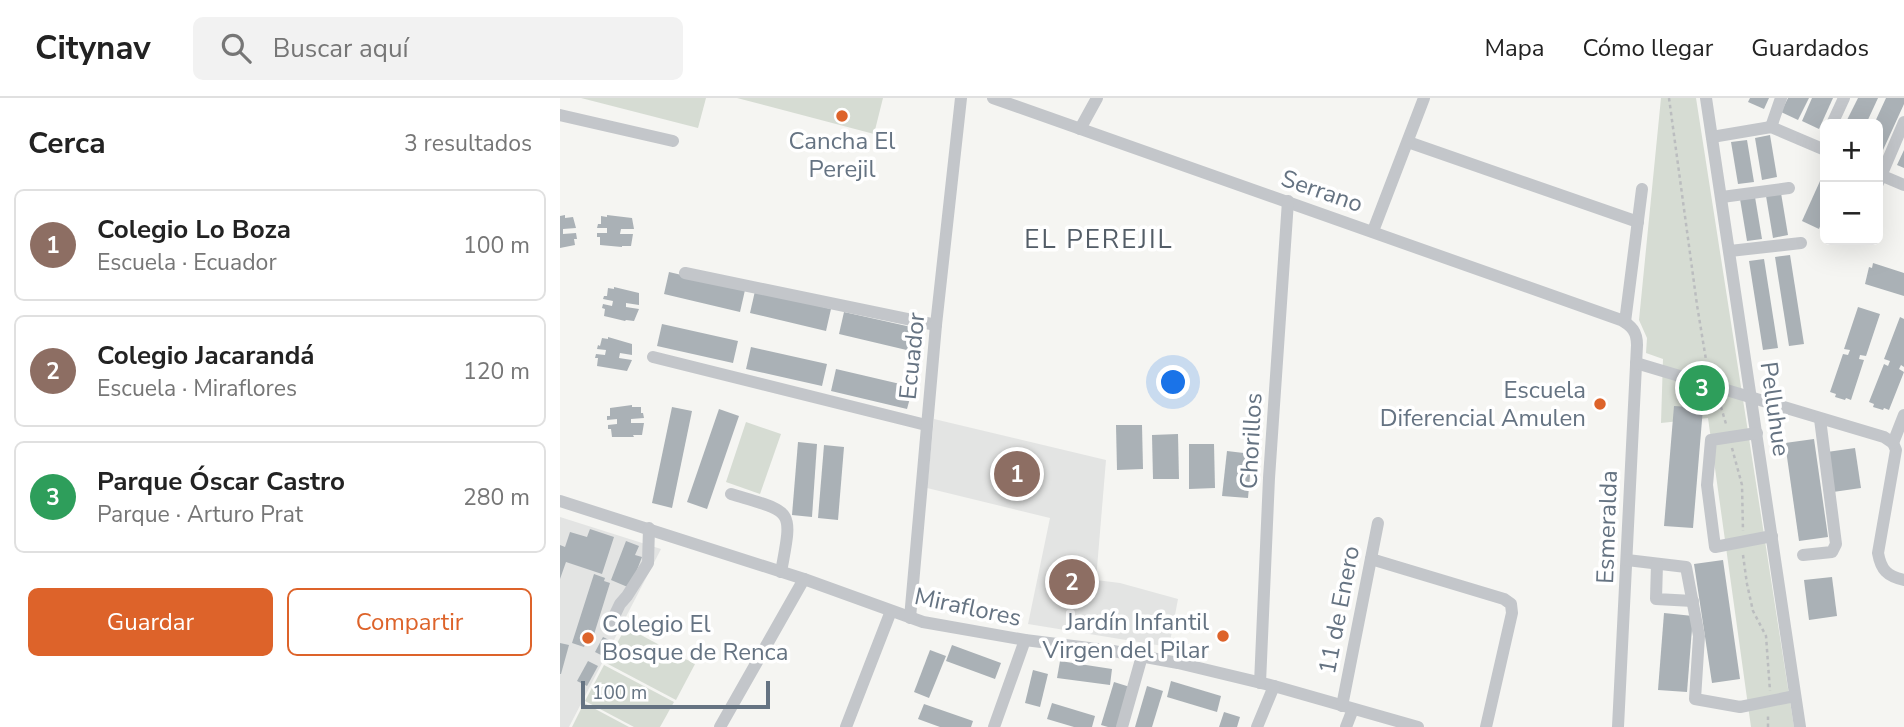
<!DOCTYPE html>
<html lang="es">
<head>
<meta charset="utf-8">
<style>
	:root { --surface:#fff; --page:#f2f2f2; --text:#222; --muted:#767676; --line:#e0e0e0; --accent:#dd632a }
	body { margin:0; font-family:"Nunito Sans",sans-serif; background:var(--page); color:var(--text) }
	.controls { position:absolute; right:21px; top:21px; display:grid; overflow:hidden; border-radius:10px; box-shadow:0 7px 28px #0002 }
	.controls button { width:63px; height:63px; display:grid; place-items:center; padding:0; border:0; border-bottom:2px solid var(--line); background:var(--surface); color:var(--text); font:35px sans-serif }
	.scale { position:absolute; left:21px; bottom:18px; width:189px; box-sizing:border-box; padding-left:7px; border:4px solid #657382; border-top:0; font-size:19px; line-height:24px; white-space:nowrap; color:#657382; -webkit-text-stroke:5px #fff; paint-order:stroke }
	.you { position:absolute; left:614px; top:285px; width:24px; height:24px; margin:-18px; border:5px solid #fff; border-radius:50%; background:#1a73e8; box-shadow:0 0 0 10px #1a73e833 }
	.badge { display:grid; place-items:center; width:46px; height:46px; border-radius:50%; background:var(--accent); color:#fff; font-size:23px; font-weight:700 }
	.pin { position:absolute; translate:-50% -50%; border:4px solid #fff; box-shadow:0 2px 7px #0006 }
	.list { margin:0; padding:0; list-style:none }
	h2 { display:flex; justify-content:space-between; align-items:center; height:91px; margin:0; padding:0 28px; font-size:30px }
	h2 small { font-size:23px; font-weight:400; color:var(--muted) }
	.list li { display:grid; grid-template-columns:46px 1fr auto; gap:21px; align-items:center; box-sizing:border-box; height:112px; margin:0 14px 14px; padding:0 14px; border:2px solid var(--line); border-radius:10px }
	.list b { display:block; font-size:26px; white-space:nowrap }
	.list p { margin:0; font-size:23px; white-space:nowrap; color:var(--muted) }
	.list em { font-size:23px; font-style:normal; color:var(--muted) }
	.actions { display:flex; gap:14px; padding:21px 28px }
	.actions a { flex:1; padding:16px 0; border:2px solid var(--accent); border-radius:10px; text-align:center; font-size:24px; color:var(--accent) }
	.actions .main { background:var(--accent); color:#fff }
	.icon { flex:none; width:38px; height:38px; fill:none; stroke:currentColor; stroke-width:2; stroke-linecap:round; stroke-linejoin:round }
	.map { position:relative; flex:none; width:1344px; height:629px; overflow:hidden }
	header { display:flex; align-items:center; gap:42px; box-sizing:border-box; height:98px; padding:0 35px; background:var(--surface); border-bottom:2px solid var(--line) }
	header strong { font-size:33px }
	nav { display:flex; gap:38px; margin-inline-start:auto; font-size:24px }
	.search { width:490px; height:63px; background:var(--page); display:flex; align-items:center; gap:18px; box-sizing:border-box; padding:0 24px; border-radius:10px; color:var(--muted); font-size:26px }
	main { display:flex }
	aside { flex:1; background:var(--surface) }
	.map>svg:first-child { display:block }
	.built { fill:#e3e4e3 }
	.green { fill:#d6dcd3 }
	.building { fill:#aab1b6 }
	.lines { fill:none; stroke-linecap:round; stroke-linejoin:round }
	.path { stroke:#bbbdbf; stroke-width:2.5; stroke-dasharray:3.5 3.5; stroke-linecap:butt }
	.minor { stroke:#c3c6ca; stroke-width:12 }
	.poi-dot { fill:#dd632a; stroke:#fff; stroke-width:2.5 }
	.labels { text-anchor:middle; stroke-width:7; stroke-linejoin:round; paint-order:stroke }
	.poi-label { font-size:24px; fill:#657382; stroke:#fff; text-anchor:end }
	.street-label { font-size:24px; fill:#657382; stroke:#fff }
	.neighbourhood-label { font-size:26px; letter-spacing:2px; fill:#535d67; stroke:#fff }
</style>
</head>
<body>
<header>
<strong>Citynav</strong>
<div class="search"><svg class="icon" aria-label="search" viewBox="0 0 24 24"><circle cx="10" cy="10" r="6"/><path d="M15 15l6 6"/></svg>Buscar aquí</div>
<nav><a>Mapa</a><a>Cómo llegar</a><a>Guardados</a></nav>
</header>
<main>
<aside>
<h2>Cerca<small>3 resultados</small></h2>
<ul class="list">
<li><span class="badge" style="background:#8d6e63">1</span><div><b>Colegio Lo Boza</b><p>Escuela · Ecuador</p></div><em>100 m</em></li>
<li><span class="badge" style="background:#8d6e63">2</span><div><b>Colegio Jacarandá</b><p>Escuela · Miraflores</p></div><em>120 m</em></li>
<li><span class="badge" style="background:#2e9e5b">3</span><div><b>Parque Óscar Castro</b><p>Parque · Arturo Prat</p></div><em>280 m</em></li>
</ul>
<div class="actions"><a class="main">Guardar</a><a>Compartir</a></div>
</aside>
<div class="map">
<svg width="1344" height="629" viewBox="0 0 1344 629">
	<rect width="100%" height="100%" fill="#f5f5f2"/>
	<g class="built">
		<path d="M374,321L546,362L536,482L560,485L618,501L609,549L468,526L490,420L367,390Z"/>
		<path d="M0,419L101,451L9,629H0Z"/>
	</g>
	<g class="green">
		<path d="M21,0H146L138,30Z"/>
		<path d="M177,0H323L314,36Z"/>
		<path d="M1101,0H1136L1234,629H1191L1148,320L1101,325L1103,261L1086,255L1087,240L1079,222Z"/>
		<path d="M186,324L221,336L200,396L166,384Z"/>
		<path d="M66,529L135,566L116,602L46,565Z"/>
		<path d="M44,567L114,604L100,629H74L25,603Z"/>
		<path d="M24,605L69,629H12Z"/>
	</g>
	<g class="building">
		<path d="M1190,0H1209L1204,11L1188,4Z"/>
		<path d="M1228,0H1249L1238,22L1221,14Z"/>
		<path d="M1252,0H1273L1259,31L1242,23Z"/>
		<path d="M1298,0H1318L1306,26H1285Z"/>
		<path d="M1326,0H1344V6L1318,63V26H1314Z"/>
		<path d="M1210,37L1217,79L1202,82L1195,40Z"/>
		<path d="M1187,42L1194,84L1178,86L1171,44Z"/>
		<path d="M1344,52V70L1337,67Z"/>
		<path d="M1265,72V116L1259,131L1242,123Z"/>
		<path d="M1221,95L1228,137L1213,140L1206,98Z"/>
		<path d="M1195,99L1202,141L1187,143L1180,101Z"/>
		<path d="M5,117V120L13,119L16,130L3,131V136L16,135L17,141H14L15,147L0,150V118Z"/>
		<path d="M47,117L72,120L74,131H61L60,136H73L71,148H62V149L40,147V139H37V135H47V130H37L38,126H41V118L47,119Z"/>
		<path d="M1230,157L1244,246L1229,248L1215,159Z"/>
		<path d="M1204,161L1218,250L1203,252L1189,163Z"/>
		<path d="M1313,165L1344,175V198L1305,186L1309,169L1312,170Z"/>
		<path d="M109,174L185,192L180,214L104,196Z"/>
		<path d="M54,189L79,195V207L66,205V209L79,211L74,223L66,222L65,223L44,218L45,211L42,210L43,206L52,208L53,203L43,201L44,198H47L48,190L54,191Z"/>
		<path d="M195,193L271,211L266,233L190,215Z"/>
		<path d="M1298,209L1320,216L1306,258L1300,257L1299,261L1304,262L1291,302L1286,300L1285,302L1275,299L1276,296L1270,294L1283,256L1288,257L1290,252L1284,251Z"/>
		<path d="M284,214L360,231L355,254L279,236Z"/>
		<path d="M1340,219L1344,221V269L1341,267L1339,271L1344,274L1329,312L1324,310L1323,312L1313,309L1314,306L1309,304L1324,266L1328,268L1330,263L1324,261Z"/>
		<path d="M102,226L178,243L173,265L97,248Z"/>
		<path d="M48,239L72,246V257L60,255L59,260L72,262L67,273L37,268L38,260H35L36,256L45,257L46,252L37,251L38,247L40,248L42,240L48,241Z"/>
		<path d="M191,249L267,266L262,288L186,271Z"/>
		<path d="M276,271L353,289L347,311L271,293Z"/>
		<path d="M72,307V309H81V315H83L84,320L71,321V325H84L82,337H73L74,339H52L51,331H48V327L57,326V321L47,322V318H50V310Z"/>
		<path d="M1114,308L1143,310L1133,430L1104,428Z"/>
		<path d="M112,309L132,313L112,410L92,405Z"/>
		<path d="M159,311L179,318L147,411L127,404Z"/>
		<path d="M556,327H582L583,371L557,372Z"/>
		<path d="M618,336L619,381H593L592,337Z"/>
		<path d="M1254,341L1268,439L1239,443L1225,345Z"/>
		<path d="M238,344L257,346L252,419L232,417Z"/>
		<path d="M629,346H654L655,390L629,391Z"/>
		<path d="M264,347L284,349L278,422L258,420Z"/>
		<path d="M1295,350L1301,390L1273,394L1267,354Z"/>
		<path d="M667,353L692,356L688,400L662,398Z"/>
		<path d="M30,431L54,439L42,476L6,464L0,481V447L5,449L10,434L27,439Z"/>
		<path d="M66,443L79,448L75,457L82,459L70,490L51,482Z"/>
		<path d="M1163,462L1180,581L1152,585L1134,466Z"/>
		<path d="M34,476L45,480L44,483L50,485L31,546L26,544L24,549L12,545Z"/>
		<path d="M1272,479L1277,518L1249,522L1244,482Z"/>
		<path d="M1104,515L1133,518L1127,594L1098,592Z"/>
		<path d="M43,539L51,543L43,558L35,554Z"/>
		<path d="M0,545L9,547L1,576H0Z"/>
		<path d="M392,547L441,565L435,581L386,563Z"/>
		<path d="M370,552L386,558L369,600L354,594Z"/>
		<path d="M28,563L38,568L27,588L17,583Z"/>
		<path d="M500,563L552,571L550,587L497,580Z"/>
		<path d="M473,572L488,576L480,609L465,605Z"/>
		<path d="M611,583L661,598L657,614L607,599Z"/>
		<path d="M554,584L570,589L558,629H548L541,627Z"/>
		<path d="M587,588L603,593L592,629H575Z"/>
		<path d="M492,605L535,618L532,629H514L487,621Z"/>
		<path d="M364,606L413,623L411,629H380L358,621Z"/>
		<path d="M664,614L680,619L677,629H659Z"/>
	</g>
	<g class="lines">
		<g class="path">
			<path d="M1109,0L1137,207L1148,274"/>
			<path d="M1159,302L1166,326"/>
			<path d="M1172,350L1182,387L1183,433"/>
			<path d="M1183,457L1187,486L1193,513L1206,538L1210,593"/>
			<path d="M1208,629V617"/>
		</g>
		<g class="minor">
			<path d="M433,0L1061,222C1072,228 1077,234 1077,247L1058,629"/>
			<path d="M1146,0L1240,629"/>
			<path d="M0,17L113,43"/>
			<path d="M1272,26L1284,0"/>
			<path d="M1211,29L1221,0"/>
			<path d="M520,31L537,0"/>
			<path d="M1152,39L1211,29L1265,52"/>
			<path d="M848,44L1078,124"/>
			<path d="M1318,76L1344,87"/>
			<path d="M1318,85L1344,24"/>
			<path d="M1162,99L1229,90"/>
			<path d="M813,133L864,0"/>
			<path d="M1170,153L1241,145"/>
			<path d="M125,175L376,227"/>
			<path d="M1065,224L1082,91"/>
			<path d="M93,259L366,327"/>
			<path d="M1076,265L1324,339L1333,345L1336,352L1318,455C1321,472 1327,478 1344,482"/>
			<path d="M1197,335L1151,342L1147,387L1155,449L1212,438"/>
			<path d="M1333,345L1344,317"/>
			<path d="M171,396C234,415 233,409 221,474"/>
			<path d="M0,403L244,481L363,524L465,542L553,553L618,565L714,588L858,629"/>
			<path d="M1243,457L1272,454L1276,446L1260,321"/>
			<path d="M811,461L944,501L951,506L952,515L926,629"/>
			<path d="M1067,462L1126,469L1139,538L1135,601L1180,609L1235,598"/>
			<path d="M1097,466L1096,501L1133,503"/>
			<path d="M350,520L376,227L401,0"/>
			<path d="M49,529L60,506L67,498L88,465L89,430"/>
			<path d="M700,585L709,380L728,103"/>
			<path d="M782,608L818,425"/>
			<path d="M160,629L244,481"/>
			<path d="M286,629L331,513"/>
			<path d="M434,629L465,542"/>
			<path d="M562,629L582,558"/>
			<path d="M697,629L714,588"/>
			<path d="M786,629L793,611"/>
		</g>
	</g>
	<g class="poi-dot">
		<circle cx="282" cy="18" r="7"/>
		<circle cx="1040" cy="306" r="7"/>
		<circle cx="663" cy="538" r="7"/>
		<circle cx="28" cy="540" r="7"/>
	</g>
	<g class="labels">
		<g class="poi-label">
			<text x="282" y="51" text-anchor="middle">Cancha El<tspan x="282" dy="28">Perejil</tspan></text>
			<text x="1026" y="300">Escuela<tspan x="1026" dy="28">Diferencial Amulen</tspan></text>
			<text x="649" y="532">Jardín Infantil<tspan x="649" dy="28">Virgen del Pilar</tspan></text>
			<text x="42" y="534" text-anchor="start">Colegio El<tspan x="42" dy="28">Bosque de Renca</tspan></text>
		</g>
		<g class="street-label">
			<text transform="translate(762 93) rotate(19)" y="8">Serrano</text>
			<text transform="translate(352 258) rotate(-84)" y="8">Ecuador</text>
			<text transform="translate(1215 311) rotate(82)" y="8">Pelluhue</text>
			<text transform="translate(691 343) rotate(-87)" y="8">Chorillos</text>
			<text transform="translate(1047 429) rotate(-88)" y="8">Esmeralda</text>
			<text transform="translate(408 509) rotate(12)" y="8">Miraflores</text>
			<text transform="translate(779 512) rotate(-79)" y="8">11 de Enero</text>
		</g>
		<g class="neighbourhood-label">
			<text x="539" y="150">EL PEREJIL</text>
		</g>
	</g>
</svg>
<div class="controls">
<button>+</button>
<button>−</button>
</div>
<div class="scale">100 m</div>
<div class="you"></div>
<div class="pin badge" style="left:457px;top:376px;background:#8d6e63">1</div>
<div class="pin badge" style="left:512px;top:484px;background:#8d6e63">2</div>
<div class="pin badge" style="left:1142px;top:290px;background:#2e9e5b">3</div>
</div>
</main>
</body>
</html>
